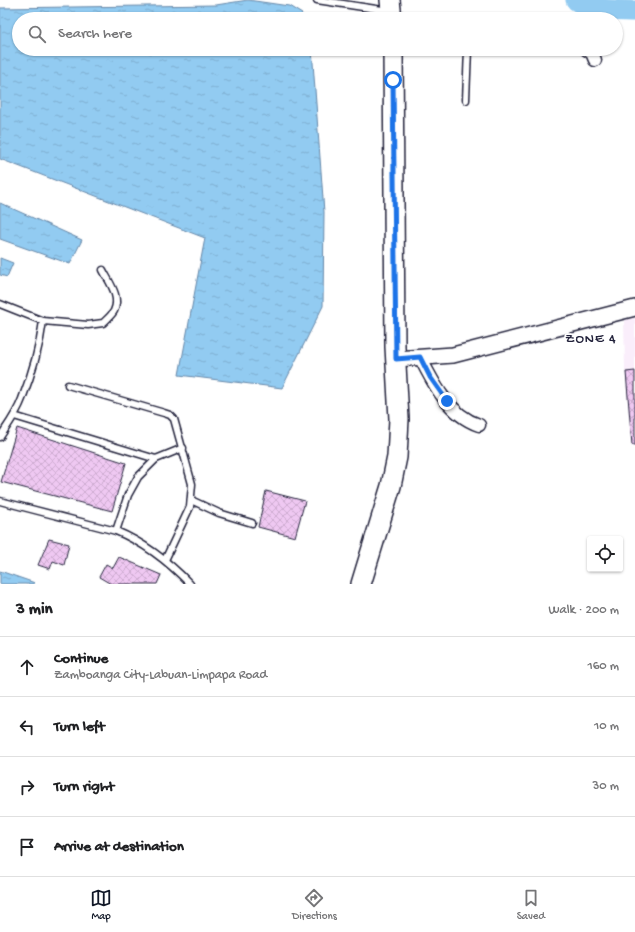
<!DOCTYPE html>
<html lang="en">
<head>
<meta charset="utf-8">
<style>
	:root { --surface:#fff; --page:#f2f2f2; --text:#202124; --muted:#757577; --line:#e0e0e0; --accent:#111827 }
	body { margin:0; font-family:"Gochi Hand",sans-serif; background:var(--page); color:var(--text) }
	.controls { position:absolute; right:12px; bottom:12px; display:grid; overflow:hidden; border-radius:4px; box-shadow:0 1px 3px #0004 }
	.controls button { width:36px; height:36px; display:grid; place-items:center; padding:0; border:0; border-bottom:1px solid var(--line); background:var(--surface); color:var(--text); font:20px sans-serif }
	.stop { position:absolute; width:12px; height:12px; margin:-9px; border:3px solid #1a73e8; border-radius:50%; background:#fff }
	.stop.end { background:#1a73e8; border-color:#fff; box-shadow:0 1px 4px #0008 }
	.list { margin:0; padding:0; list-style:none }
	h2 { display:flex; justify-content:space-between; align-items:center; height:52px; margin:0; padding:0 16px; font-size:17px }
	h2 small { font-size:13px; font-weight:400; color:var(--muted) }
	.list li { display:grid; grid-template-columns:26px 1fr auto; gap:12px; align-items:center; box-sizing:border-box; height:60px; padding:0 16px; border-top:1px solid var(--line) }
	.list b { display:block; font-size:15px; white-space:nowrap }
	.list p { margin:0; font-size:13px; white-space:nowrap; color:var(--muted) }
	.list em { font-size:13px; font-style:normal; color:var(--muted) }
	.icon { flex:none; width:22px; height:22px; fill:none; stroke:currentColor; stroke-width:2; stroke-linecap:round; stroke-linejoin:round }
	.map { position:relative; flex:none; width:635px; height:584px; overflow:hidden }
	.search { position:absolute; background:var(--surface); box-shadow:0 1px 3px #0004; left:12px; right:12px; top:12px; height:44px; display:flex; align-items:center; gap:10px; box-sizing:border-box; padding:0 14px; border-radius:22px; color:var(--muted); font-size:15px }
	.sheet { height:292px; background:var(--surface) }
	nav { display:flex; justify-content:space-around; align-items:center; box-sizing:border-box; height:56px; border-top:1px solid var(--line); background:var(--surface); font-size:11px; color:var(--muted) }
	nav a { display:grid; justify-items:center; gap:2px }
	nav .on { color:var(--accent) }
	.map>svg:first-child { display:block }
	.built { fill:#faeefb }
	.water { fill:url(#water-ripples); stroke:#6587a8 }
	.lines { fill:none; stroke-linecap:round; stroke-linejoin:round }
	.river { stroke:#92cbf1; stroke-width:21 }
	.building { fill:url(#building-cross-hatch); stroke:#22223b }
	.service-casing { stroke:#22223b; stroke-width:9 }
	.minor-casing { stroke:#22223b; stroke-width:15 }
	.tertiary-casing { stroke:#22223b; stroke-width:18 }
	.primary-casing { stroke:#22223b; stroke-width:22 }
	.service { stroke:#fff; stroke-width:6 }
	.minor { stroke:#fff; stroke-width:12 }
	.tertiary { stroke:#fff; stroke-width:15 }
	.primary { stroke:#fff; stroke-width:19 }
	.route { stroke:#1a73e8; stroke-width:5 }
	.labels { text-anchor:middle; stroke-width:3.5; stroke-linejoin:round; paint-order:stroke }
	.neighbourhood-label { font-size:14px; letter-spacing:1px; fill:#22223b; stroke:#fff }
</style>
</head>
<body>
<div class="map">
<svg width="635" height="584" viewBox="0 0 635 584">
	<defs>
		<pattern id="water-ripples" width="26" height="14" patternUnits="userSpaceOnUse"><rect width="26" height="14" fill="#92cbf1"/><path d="M2 4q2-2 4 0t4 0M15 11q2-2 4 0t4 0" fill="none" stroke="#7eaed0"/></pattern>
		<pattern id="building-cross-hatch" width="8" height="8" patternUnits="userSpaceOnUse"><rect width="8" height="8" fill="#efc8f2"/><path d="M0 0l8 8M0 8l8-8" fill="none" stroke="#cdacd0"/></pattern>
	</defs>
	<rect width="100%" height="100%" fill="#fff"/>
	<filter id="ink" filterUnits="userSpaceOnUse"><feTurbulence type="fractalNoise" baseFrequency=".025" numOctaves="2"/><feDisplacementMap in="SourceGraphic" scale="8" xChannelSelector="R" yChannelSelector="G"/><feConvolveMatrix kernelMatrix="1 2 1 2 8 2 1 2 1" color-interpolation-filters="sRGB"/></filter>
	<g filter="url(#ink)">
		<path class="built" d="M635,317V447L631,446L625,370L624,319Z"/>
		<g class="water">
			<path d="M248,0L289,6L302,14L304,19H19V49H312L324,212L323,306L282,388L179,375L205,238L0,159V8L216,5Z"/>
			<path d="M0,203L82,240L70,264L0,239Z"/>
			<path d="M0,258L13,263L7,277L0,275Z"/>
			<path d="M0,571L35,583L34,584H0Z"/>
		</g>
		<g class="lines">
			<path class="river" d="M576,0C592,12 616,10 635,11"/>
		</g>
		<g class="building">
			<path d="M635,371V445H632L626,372Z"/>
			<path d="M17,428L126,463L112,511L1,482Z"/>
			<path d="M266,491L305,501L295,537L258,527Z"/>
			<path d="M49,539L69,544L64,565L53,561L50,569L38,565Z"/>
			<path d="M119,557L161,575L157,584H111L99,577L106,564L113,568Z"/>
		</g>
		<g class="lines">
			<g class="service-casing">
				<g id="service">
					<path d="M317,0L389,11"/>
					<path d="M466,100L468,49"/>
					<path d="M0,304L43,321L88,325L103,323C106,320 111,316 114,311C121,297 109,282 103,270"/>
					<path d="M68,385L164,413L170,415L174,419L192,484L190,507L165,560"/>
					<path d="M14,416L156,459L183,448"/>
					<path d="M0,437C8,425 17,413 22,399C31,376 40,345 43,321"/>
					<path d="M191,500L219,513L252,523"/>
					<path d="M0,501L116,531C145,543 168,561 190,584"/>
					<path d="M116,531L128,495L138,477L156,459"/>
				</g>
			</g>
			<g class="minor-casing">
				<g id="minor">
					<path d="M586,49L592,53L595,60"/>
					<path d="M420,357C433,383 449,415 479,425"/>
				</g>
			</g>
			<g class="tertiary-casing">
				<path id="tertiary" d="M396,359L453,355L635,308"/>
			</g>
			<g class="primary-casing">
				<g id="primary">
					<path d="M390,0L392,19"/>
					<path d="M361,584L391,486L397,457L399,419L395,347L393,49"/>
				</g>
			</g>
			<use href="#service" class="service"/>
			<use href="#minor" class="minor"/>
			<use href="#tertiary" class="tertiary"/>
			<use href="#primary" class="primary"/>
		</g>
	</g>
	<g class="lines" filter="url(#ink)">
		<path class="route" d="M393,80L396,359L420,357L430,377L447,401"/>
	</g>
	<g class="labels">
		<g class="neighbourhood-label">
			<text x="591" y="342">ZONE 4</text>
		</g>
	</g>
</svg>
<div class="controls">
<button><svg class="icon" aria-label="locate" viewBox="0 0 24 24"><circle cx="12" cy="12" r="6"/><path d="M12 2v4M12 18v4M2 12h4M18 12h4"/></svg></button>
</div>
<div class="stop" style="left:393px;top:80px"></div>
<div class="stop end" style="left:447px;top:401px"></div>
<div class="search"><svg class="icon" aria-label="search" viewBox="0 0 24 24"><circle cx="10" cy="10" r="6"/><path d="M15 15l6 6"/></svg>Search here</div>
</div>
<section class="sheet">
<h2>3 min<small>Walk · 200 m</small></h2>
<ul class="list">
<li><svg class="icon" aria-label="ahead" viewBox="0 0 24 24"><path d="M12 20V5M6 11l6-6 6 6"/></svg><div><b>Continue</b><p>Zamboanga City-Labuan-Limpapa Road</p></div><em>160 m</em></li>
<li><svg class="icon" aria-label="left" viewBox="0 0 24 24"><path d="M17 20v-9H6M10 6l-5 5 5 5"/></svg><div><b>Turn left</b></div><em>10 m</em></li>
<li><svg class="icon" aria-label="right" viewBox="0 0 24 24"><path d="M7 20v-9h11M14 6l5 5-5 5"/></svg><div><b>Turn right</b></div><em>30 m</em></li>
<li><svg class="icon" aria-label="arrive" viewBox="0 0 24 24"><path d="M6 21V4h12l-3 4 3 4H6"/></svg><div><b>Arrive at destination</b></div></li>
</ul>
</section>
<nav>
<a class="on"><svg class="icon" aria-label="map" viewBox="0 0 24 24"><path d="M3 6l6-2 6 2 6-2v14l-6 2-6-2-6 2zM9 4v14M15 6v14"/></svg>Map</a>
<a><svg class="icon" aria-label="directions" viewBox="0 0 24 24"><path d="M12 3l9 9-9 9-9-9zM9 14v-3h6M13 9l2 2-2 2"/></svg>Directions</a>
<a><svg class="icon" aria-label="saved" viewBox="0 0 24 24"><path d="M7 4h10v16l-5-4-5 4z"/></svg>Saved</a>
</nav>
</body>
</html>
